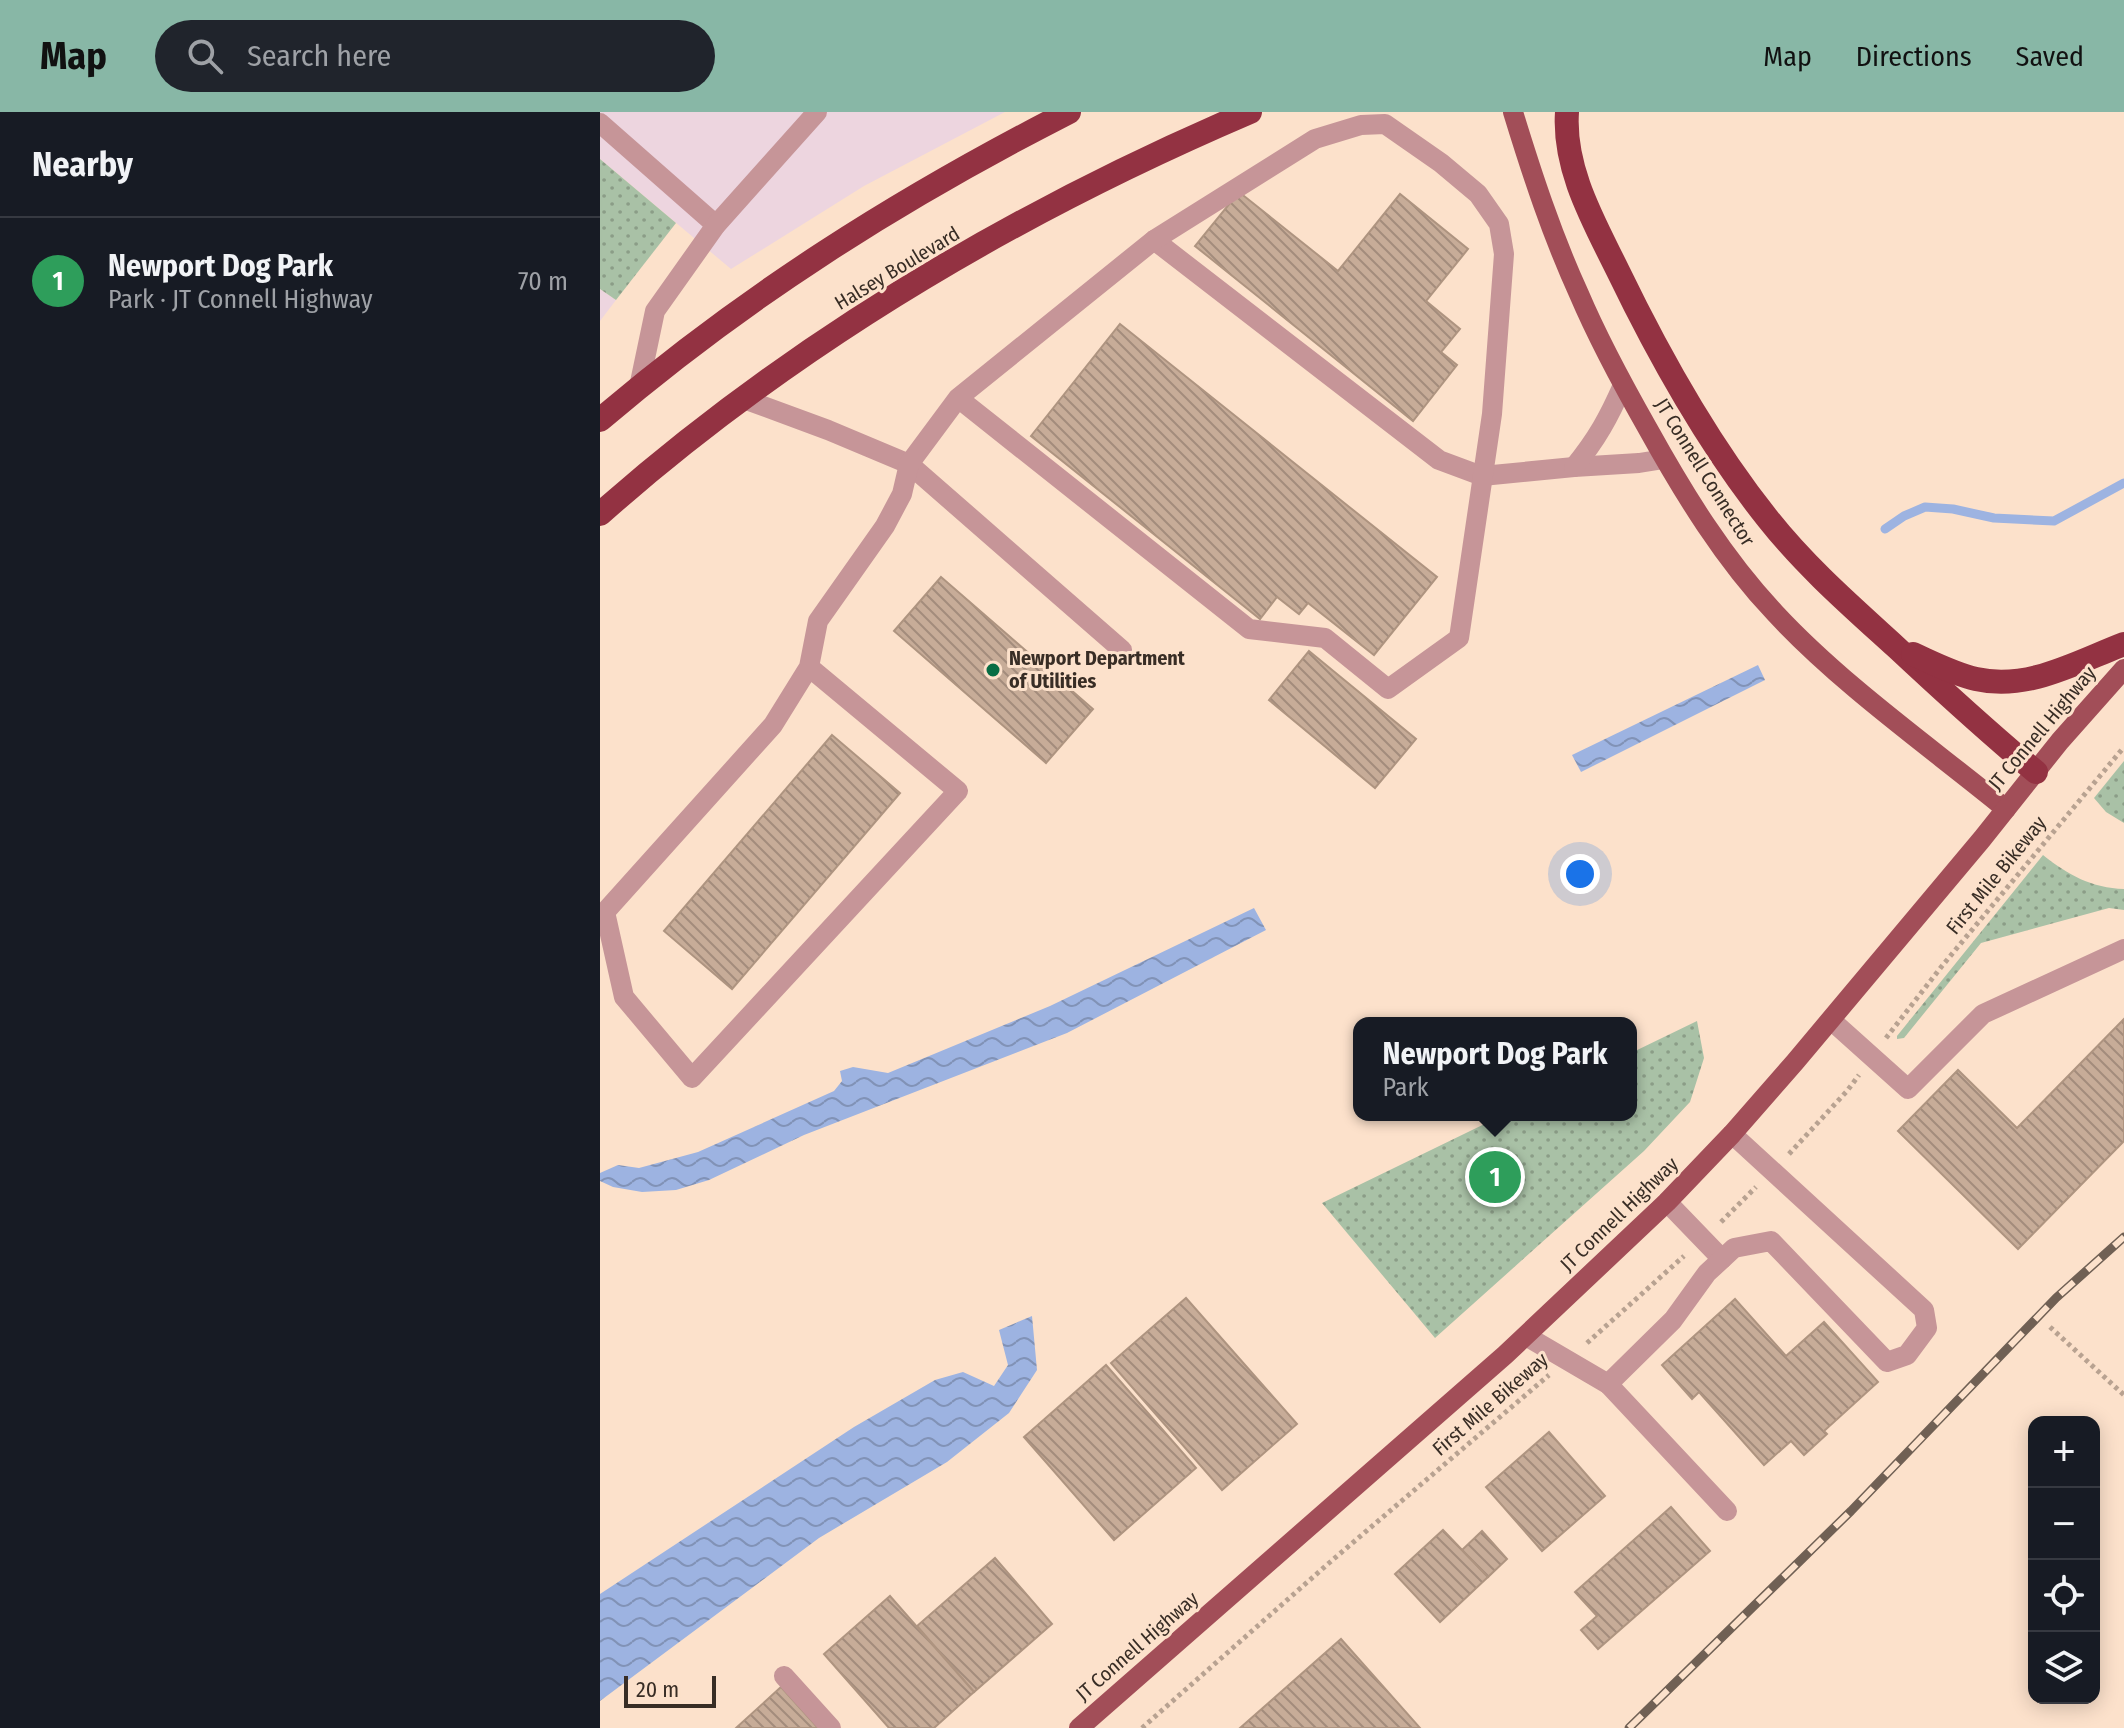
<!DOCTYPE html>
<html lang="en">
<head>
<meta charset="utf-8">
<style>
	:root { --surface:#171b24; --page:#20242c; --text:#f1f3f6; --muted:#9ea1a6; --line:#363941; --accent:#88b7a6 }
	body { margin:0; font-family:"Fira Sans Condensed",sans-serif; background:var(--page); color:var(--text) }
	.controls { position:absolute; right:24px; bottom:24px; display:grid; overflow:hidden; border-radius:16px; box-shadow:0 4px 20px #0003 }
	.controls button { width:72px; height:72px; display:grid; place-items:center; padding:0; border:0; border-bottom:2px solid var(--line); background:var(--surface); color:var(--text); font:40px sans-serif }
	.scale { position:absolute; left:24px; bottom:20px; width:92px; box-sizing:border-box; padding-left:8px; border:4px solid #382d25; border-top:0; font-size:22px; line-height:28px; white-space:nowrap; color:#382d25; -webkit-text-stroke:6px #fce1cb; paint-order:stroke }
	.you { position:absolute; left:980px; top:762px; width:28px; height:28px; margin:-20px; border:6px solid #fff; border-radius:50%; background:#1a73e8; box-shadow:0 0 0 12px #1a73e833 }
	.badge { display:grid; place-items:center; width:52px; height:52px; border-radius:50%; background:var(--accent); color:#fff; font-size:26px; font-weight:700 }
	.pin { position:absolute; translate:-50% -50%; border:4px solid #fff; box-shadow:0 2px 8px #0006 }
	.popup { position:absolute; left:753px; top:905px; width:284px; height:104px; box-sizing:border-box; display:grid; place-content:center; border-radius:16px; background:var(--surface); filter:drop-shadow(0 2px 6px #0005); font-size:26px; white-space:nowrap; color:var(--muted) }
	.popup b { font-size:30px; color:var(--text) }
	.popup::after { content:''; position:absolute; left:50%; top:100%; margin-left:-16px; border:16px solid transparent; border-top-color:var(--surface) }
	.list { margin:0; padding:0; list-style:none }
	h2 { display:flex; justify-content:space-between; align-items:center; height:104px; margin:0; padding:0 32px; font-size:34px }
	h2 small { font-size:26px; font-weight:400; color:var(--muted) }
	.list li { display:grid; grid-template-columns:52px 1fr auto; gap:24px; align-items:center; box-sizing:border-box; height:128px; padding:0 32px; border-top:2px solid var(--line) }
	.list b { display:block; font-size:30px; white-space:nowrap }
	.list p { margin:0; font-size:26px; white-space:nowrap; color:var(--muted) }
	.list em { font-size:26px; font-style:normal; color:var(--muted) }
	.icon { flex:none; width:44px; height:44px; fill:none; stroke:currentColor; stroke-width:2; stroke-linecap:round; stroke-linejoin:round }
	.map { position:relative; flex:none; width:1524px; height:1616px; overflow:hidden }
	header { display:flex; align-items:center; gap:48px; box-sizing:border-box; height:112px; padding:0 40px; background:var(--accent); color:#111 }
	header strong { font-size:38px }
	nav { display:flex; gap:44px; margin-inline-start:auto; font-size:28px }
	.search { width:560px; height:72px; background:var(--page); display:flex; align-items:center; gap:20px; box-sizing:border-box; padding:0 28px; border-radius:44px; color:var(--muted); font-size:30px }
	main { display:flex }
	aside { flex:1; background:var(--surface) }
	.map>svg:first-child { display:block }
	.industrial { fill:#edd5df }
	.green { fill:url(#green-dots) }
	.water { fill:url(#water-waves) }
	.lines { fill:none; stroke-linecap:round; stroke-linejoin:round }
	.stream { stroke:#9db3e1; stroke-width:9 }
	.building { fill:url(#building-back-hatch); stroke:#ae9480; stroke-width:2 }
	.path { stroke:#b8a291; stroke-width:5; stroke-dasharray:4 4; stroke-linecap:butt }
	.minor { stroke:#c69598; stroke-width:20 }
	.major { stroke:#a24e58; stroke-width:20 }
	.highway { stroke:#933242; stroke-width:24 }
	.rail-casing { stroke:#706054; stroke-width:9 }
	.rail { stroke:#fce1cb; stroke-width:6; stroke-dasharray:18; stroke-linecap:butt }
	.poi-dot { fill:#086d44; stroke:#fce1cb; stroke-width:3 }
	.labels { text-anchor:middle; stroke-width:6; stroke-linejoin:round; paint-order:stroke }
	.street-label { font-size:20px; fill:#382d25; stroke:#fce1cb }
	.poi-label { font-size:20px; font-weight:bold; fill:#382d25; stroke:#fce1cb; text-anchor:start }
</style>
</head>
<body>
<header>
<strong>Map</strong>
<div class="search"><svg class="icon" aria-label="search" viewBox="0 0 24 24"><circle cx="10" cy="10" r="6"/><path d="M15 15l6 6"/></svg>Search here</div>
<nav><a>Map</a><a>Directions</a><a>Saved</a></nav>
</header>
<main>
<aside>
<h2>Nearby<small></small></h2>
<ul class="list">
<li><span class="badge" style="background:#2e9e5b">1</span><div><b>Newport Dog Park</b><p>Park · JT Connell Highway</p></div><em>70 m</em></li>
</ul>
</aside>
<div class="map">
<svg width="1524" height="1616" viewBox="0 0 1524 1616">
	<defs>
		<pattern id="green-dots" width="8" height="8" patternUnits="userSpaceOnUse" patternTransform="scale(2)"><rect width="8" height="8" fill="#a9c1a6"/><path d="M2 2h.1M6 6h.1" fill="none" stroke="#8b9d87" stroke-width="1.8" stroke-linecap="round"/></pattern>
		<pattern id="water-waves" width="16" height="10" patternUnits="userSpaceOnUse" patternTransform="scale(2)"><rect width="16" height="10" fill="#9db3e1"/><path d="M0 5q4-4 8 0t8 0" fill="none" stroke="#8192b6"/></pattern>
		<pattern id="building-back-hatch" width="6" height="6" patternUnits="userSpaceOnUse" patternTransform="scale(2)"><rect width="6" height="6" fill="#c7ac98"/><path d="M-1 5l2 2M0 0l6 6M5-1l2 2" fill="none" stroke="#a38c7c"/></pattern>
	</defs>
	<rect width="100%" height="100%" fill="#fce1cb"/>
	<g class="industrial">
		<path d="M0,0H405L264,74L131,157L0,47Z"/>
		<path d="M0,177L16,188L0,209Z"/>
	</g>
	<g class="green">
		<path d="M0,47L76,111L16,188L0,177Z"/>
		<path d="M1524,649V711L1506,700L1494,686Z"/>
		<path d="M1443,743C1468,763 1492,776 1524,777V798L1509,796L1381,831L1304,926L1297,927V924Z"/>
		<path d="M1097,909L1104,946L1090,990L1044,1039L835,1226L722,1091L903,1003H1031V941Z"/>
	</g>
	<g class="water">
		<path d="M1158,553L1165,568L981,660L972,643Z"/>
		<path d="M654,796L666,818L467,921L204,1023L109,1068L76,1078L42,1080L13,1075L0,1069V1061L18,1053L39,1056L98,1040L234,979L242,969L240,959L253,955L288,961L450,894Z"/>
		<path d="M432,1204L437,1258L409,1301L347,1350L219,1426L0,1589V1482L254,1315L335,1268L363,1260L394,1274L408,1253L399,1218Z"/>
	</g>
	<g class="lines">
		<path class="stream" d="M1285,417L1304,404L1325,395L1353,397L1394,406L1454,409L1524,371"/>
	</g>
	<g class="building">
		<path d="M639,80L738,159L800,82L868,137L826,189L860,217L841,240L857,253L813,309L595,134Z"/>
		<path d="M520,212L837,465L774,543L708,491L699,502L677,485L660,507L431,324Z"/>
		<path d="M341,465L493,597L446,651L294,519Z"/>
		<path d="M709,539L816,627L775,676L669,588Z"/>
		<path d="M232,623L300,681L132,877L64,819Z"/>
		<path d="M1524,907V1029L1418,1137L1298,1019L1358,958L1417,1016Z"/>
		<path d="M586,1186L697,1312L622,1378L511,1251Z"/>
		<path d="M1135,1187L1186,1244L1224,1210L1278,1270L1224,1319L1227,1322L1204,1343L1191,1329L1164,1353L1099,1280L1092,1287L1062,1253Z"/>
		<path d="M506,1253L596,1356L514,1428L424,1325Z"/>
		<path d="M949,1320L1005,1384L942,1439L886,1375Z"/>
		<path d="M1071,1395L1110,1439L998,1537L981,1518L997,1504L975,1480Z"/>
		<path d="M843,1418L888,1465L840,1510L795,1462Z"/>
		<path d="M882,1419L907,1447L888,1465L862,1438Z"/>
		<path d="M395,1446L452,1512L374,1580L317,1514Z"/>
		<path d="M290,1484L374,1580L334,1616H289L224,1542Z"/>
		<path d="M741,1527L820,1616H640Z"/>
		<path d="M181,1575L218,1616H136Z"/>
	</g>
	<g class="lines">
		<g class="path">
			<path d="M1286,926L1342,854L1524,635"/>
			<path d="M1189,1042L1247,979L1259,963"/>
			<path d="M1121,1110L1156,1075"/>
			<path d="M1450,1215L1524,1283"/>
			<path d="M987,1231L1084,1144"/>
			<path d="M542,1616L729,1451L949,1263"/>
		</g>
		<g class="minor">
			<path d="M0,11L116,113"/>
			<path d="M554,128L839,348L882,364L974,355L1039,351L1064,347"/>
			<path d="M39,275L55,199L116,113L217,0"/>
			<path d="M144,287L228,318L309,352L522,538"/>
			<path d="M974,355C997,327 1009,305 1023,273"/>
			<path d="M209,555L358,679L92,966L24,885L5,800L173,613L209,555L218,509L285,414L302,382L309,352L358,286L554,128L715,27L761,13L785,12L841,51L878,82L899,112L904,142L892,302L859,526L788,577L725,526L649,517L358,286"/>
			<path d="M1231,908L1308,977L1383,902L1524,837"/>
			<path d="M1067,1090L1122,1147"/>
			<path d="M926,1224L1008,1272"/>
			<path d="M1127,1399L1008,1272L1073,1208L1107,1161L1134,1136L1171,1129L1287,1250L1307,1243L1327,1216L1324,1198L1132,1022"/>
			<path d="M184,1564L231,1616"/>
		</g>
		<g class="major">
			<path d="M913,0C932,62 952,123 979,182C999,229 1023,273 1048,317C1084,382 1124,447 1175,501C1242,573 1329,634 1406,697"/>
			<path d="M479,1616L905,1243L1067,1090L1132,1022L1195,950L1382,727L1460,629L1524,557"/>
		</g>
		<g class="highway">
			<path d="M967,0C963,57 994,110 1018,159C1060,246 1108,332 1168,407C1206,455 1251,494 1296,535C1342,578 1388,620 1436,660"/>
			<path d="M0,308C145,184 299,87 469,0"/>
			<path d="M0,402C191,233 416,100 650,0"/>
			<path d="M1313,542C1333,551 1354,562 1376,567C1428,579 1477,550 1524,532"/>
		</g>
		<g class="rail-casing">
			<path id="rail" d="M1029,1616L1251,1399L1456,1186L1524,1125"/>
		</g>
		<use href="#rail" class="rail"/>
	</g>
	<circle class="poi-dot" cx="393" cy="558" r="8"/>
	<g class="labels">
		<g class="street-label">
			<text transform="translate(297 156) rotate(-31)" y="7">Halsey Boulevard</text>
			<text transform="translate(1105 360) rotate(58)" y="7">JT Connell Connector</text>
			<text transform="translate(1442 616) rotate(-50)" y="7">JT Connell Highway</text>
			<text transform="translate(1396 763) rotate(-51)" y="7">First Mile Bikeway</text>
			<text transform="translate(1019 1102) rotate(-44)" y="7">JT Connell Highway</text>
			<text transform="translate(890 1292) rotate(-41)" y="7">First Mile Bikeway</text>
			<text transform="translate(537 1534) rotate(-41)" y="7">JT Connell Highway</text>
		</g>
		<g class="poi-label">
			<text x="409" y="553">Newport Department<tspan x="409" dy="23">of Utilities</tspan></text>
		</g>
	</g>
</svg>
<div class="controls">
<button>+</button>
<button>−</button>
<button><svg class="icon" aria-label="locate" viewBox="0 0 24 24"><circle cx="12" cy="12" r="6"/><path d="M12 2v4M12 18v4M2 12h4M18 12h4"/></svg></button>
<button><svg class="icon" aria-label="layers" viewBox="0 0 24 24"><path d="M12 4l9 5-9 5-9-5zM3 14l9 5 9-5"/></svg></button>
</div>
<div class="scale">20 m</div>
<div class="you"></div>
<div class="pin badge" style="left:895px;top:1065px;background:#2e9e5b">1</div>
<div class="popup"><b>Newport Dog Park</b>Park</div>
</div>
</main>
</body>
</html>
